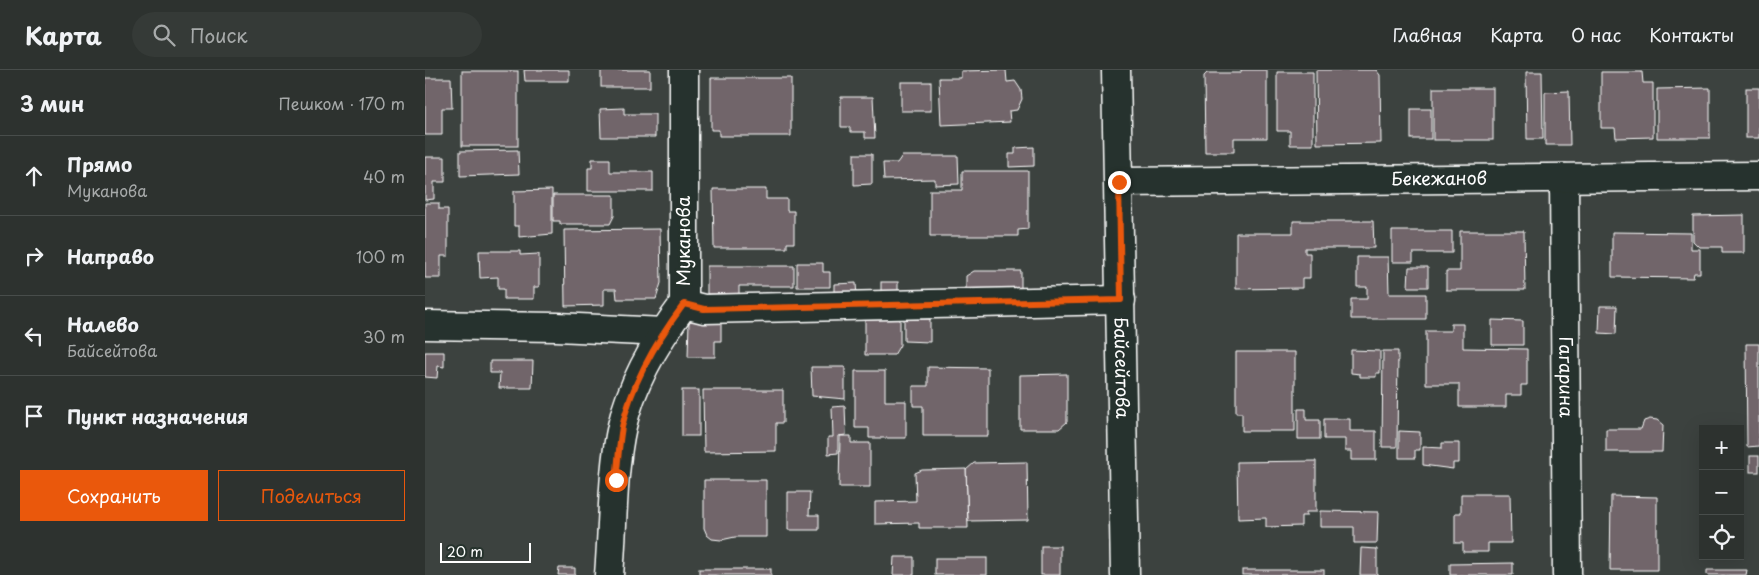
<!DOCTYPE html>
<html lang="ru">
<head>
<meta charset="utf-8">
<style>
	:root { --surface:#2d322f; --page:#353a37; --text:#f1f3f6; --muted:#a7aaaa; --line:#484d4b; --accent:#ea580c }
	body { margin:0; font-family:"Playpen Sans",sans-serif; background:var(--page); color:var(--text) }
	.controls { position:absolute; right:15px; bottom:15px; display:grid; overflow:hidden; border-radius:0px; box-shadow:0 5px 20px #0002 }
	.controls button { width:45px; height:45px; display:grid; place-items:center; padding:0; border:0; border-bottom:1px solid var(--line); background:var(--surface); color:var(--text); font:25px sans-serif }
	.scale { position:absolute; left:15px; bottom:12px; width:91px; box-sizing:border-box; padding-left:5px; border:2px solid #fff; border-top:0; font-size:14px; line-height:18px; white-space:nowrap; color:#fff; -webkit-text-stroke:4px #26332d; paint-order:stroke }
	.stop { position:absolute; width:15px; height:15px; margin:-11px; border:4px solid #ea580c; border-radius:50%; background:#fff }
	.stop.end { background:#ea580c; border-color:#fff; box-shadow:0 1px 5px #0008 }
	.list { margin:0; padding:0; list-style:none }
	h2 { display:flex; justify-content:space-between; align-items:center; height:65px; margin:0; padding:0 20px; font-size:21px }
	h2 small { font-size:16px; font-weight:400; color:var(--muted) }
	.list li { display:grid; grid-template-columns:32px 1fr auto; gap:15px; align-items:center; box-sizing:border-box; height:80px; padding:0 20px; border-top:1px solid var(--line) }
	.list b { display:block; font-size:19px; white-space:nowrap }
	.list p { margin:0; font-size:16px; white-space:nowrap; color:var(--muted) }
	.list em { font-size:16px; font-style:normal; color:var(--muted) }
	.actions { display:flex; gap:10px; padding:15px 20px }
	.actions a { flex:1; padding:11px 0; border:1px solid var(--accent); border-radius:0px; text-align:center; font-size:18px; color:var(--accent) }
	.actions .main { background:var(--accent); color:#fff }
	.icon { flex:none; width:28px; height:28px; fill:none; stroke:currentColor; stroke-width:2; stroke-linecap:round; stroke-linejoin:round }
	.map { position:relative; flex:none; width:1334px; height:505px; overflow:hidden }
	header { display:flex; align-items:center; gap:30px; box-sizing:border-box; height:70px; padding:0 25px; background:var(--surface); border-bottom:1px solid var(--line) }
	header strong { font-size:24px }
	nav { display:flex; gap:28px; margin-inline-start:auto; font-size:18px }
	.search { width:350px; height:45px; background:var(--page); display:flex; align-items:center; gap:12px; box-sizing:border-box; padding:0 18px; border-radius:28px; color:var(--muted); font-size:19px }
	main { display:flex }
	aside { flex:1; background:var(--surface) }
	.map>svg:first-child { display:block }
	.building { fill:#71656a; stroke:#fff }
	.lines { fill:none; stroke-linecap:round; stroke-linejoin:round }
	.minor-casing { stroke:#fff; stroke-width:31 }
	.minor { stroke:#26332d; stroke-width:28 }
	.route { stroke:#ea580c; stroke-width:6 }
	.labels { text-anchor:middle; stroke-width:4.5; stroke-linejoin:round; paint-order:stroke }
	.street-label { font-size:18px; fill:#fff; stroke:#26332d }
</style>
</head>
<body>
<header>
<strong>Карта</strong>
<div class="search"><svg class="icon" aria-label="search" viewBox="0 0 24 24"><circle cx="10" cy="10" r="6"/><path d="M15 15l6 6"/></svg>Поиск</div>
<nav><a>Главная</a><a>Карта</a><a>О нас</a><a>Контакты</a></nav>
</header>
<main>
<aside>
<h2>3 мин<small>Пешком · 170 m</small></h2>
<ul class="list">
<li><svg class="icon" aria-label="ahead" viewBox="0 0 24 24"><path d="M12 20V5M6 11l6-6 6 6"/></svg><div><b>Прямо</b><p>Муканова</p></div><em>40 m</em></li>
<li><svg class="icon" aria-label="right" viewBox="0 0 24 24"><path d="M7 20v-9h11M14 6l5 5-5 5"/></svg><div><b>Направо</b></div><em>100 m</em></li>
<li><svg class="icon" aria-label="left" viewBox="0 0 24 24"><path d="M17 20v-9H6M10 6l-5 5 5 5"/></svg><div><b>Налево</b><p>Байсейтова</p></div><em>30 m</em></li>
<li><svg class="icon" aria-label="arrive" viewBox="0 0 24 24"><path d="M6 21V4h12l-3 4 3 4H6"/></svg><div><b>Пункт назначения</b></div></li>
</ul>
<div class="actions"><a class="main">Сохранить</a><a>Поделиться</a></div>
</aside>
<div class="map">
<svg width="1334" height="505" viewBox="0 0 1334 505">
	<rect width="100%" height="100%" fill="#3c423f"/>
	<filter id="ink" filterUnits="userSpaceOnUse"><feTurbulence type="fractalNoise" baseFrequency=".02" numOctaves="2"/><feDisplacementMap in="SourceGraphic" scale="10" xChannelSelector="R" yChannelSelector="G"/><feConvolveMatrix kernelMatrix="1 2 1 2 8 2 1 2 1" color-interpolation-filters="sRGB"/></filter>
	<g filter="url(#ink)">
		<g class="building">
			<path d="M99,0H144V11H100Z"/>
			<rect x="176" y="0" width="49" height="17"/>
			<path d="M581,0L582,12L590,11L596,20L597,29L592,40L584,41L585,52L516,55L514,8H536V1Z"/>
			<path d="M816,0H842V68H809V82H780L779,6L782,3H816Z"/>
			<path d="M891,0H951L955,5L956,73L892,74Z"/>
			<rect x="37" y="1" width="56" height="75"/>
			<path d="M852,2H888V75H865V61H852Z"/>
			<path d="M1101,2H1117L1118,69H1102Z"/>
			<path d="M1176,2H1217L1218,13H1228V67L1191,68L1190,58H1176Z"/>
			<path d="M0,8H26L27,38H17V65H0Z"/>
			<path d="M286,8H366V66H294V60H286Z"/>
			<rect x="476" y="12" width="30" height="29"/>
			<rect x="1008" y="18" width="60" height="52"/>
			<path d="M1285,18V68H1232V19Z"/>
			<rect x="1321" y="18" width="13" height="50"/>
			<path d="M1144,21L1145,75H1120V22Z"/>
			<path d="M416,27H448L450,68H440V62H425V57H416Z"/>
			<path d="M199,38V44H230V67H176L175,39Z"/>
			<rect x="986" y="39" width="20" height="30"/>
			<path d="M609,77V96L584,97V84H590V78Z"/>
			<path d="M93,80L94,104L35,106V81Z"/>
			<path d="M429,84H447V114L429,115Z"/>
			<path d="M477,86H533L534,114L510,115V109L459,110L458,93H472Z"/>
			<path d="M0,87H20V112H9V129L0,130Z"/>
			<path d="M167,89H185V102H228V121H163V98H167Z"/>
			<path d="M537,101H603V159L593,160V166H505V120H537Z"/>
			<path d="M288,119H341V129H362V141H369V173H362V178H289Z"/>
			<path d="M127,120V164L94,167V156H89V121Z"/>
			<path d="M128,125H189V146L185,154H135V151H128Z"/>
			<path d="M0,133H14V139H23V186H16V208H0Z"/>
			<path d="M1319,145V183H1297V177H1274L1268,171V146Z"/>
			<path d="M868,151H948L949,178H880V183H885V208H877V218L811,219V163H868Z"/>
			<path d="M235,159L236,213L231,229H192L191,219H179V235L140,236L139,160Z"/>
			<path d="M967,161H1027V183H988V192H967Z"/>
			<path d="M1035,161H1099L1100,220H1021V201H1035Z"/>
			<path d="M1187,162L1266,163V179H1275V203H1269L1268,208L1187,207Z"/>
			<path d="M54,181H95V185L114,184V217H109V229H79V219H73V207L55,208Z"/>
			<path d="M932,187H963L964,224H1001V249H926V229H942V217H932Z"/>
			<path d="M372,193H398V202H405V217H372Z"/>
			<path d="M282,196H369V216H314V224H282Z"/>
			<path d="M984,197H1003V217H983Z"/>
			<path d="M549,201H596V222H541V206Z"/>
			<rect x="456" y="212" width="17" height="13"/>
			<path d="M431,213L432,228H409V214Z"/>
			<path d="M1175,236H1192L1191,264L1174,263Z"/>
			<path d="M475,249V275L469,285H440V250Z"/>
			<path d="M479,249H505V272L479,271Z"/>
			<path d="M1067,250L1098,251V275H1067Z"/>
			<path d="M264,251L296,252V271H290V287H263Z"/>
			<path d="M1026,254H1038V278L1102,279V315H1096V325H1081V337H1034V314H1001V261H1026Z"/>
			<path d="M1321,274H1334V376L1322,377Z"/>
			<path d="M926,280L955,281V303H951V307H935V304L926,303Z"/>
			<path d="M958,281H973L972,377H957Z"/>
			<path d="M0,282H19V297L13,296L12,308L0,307Z"/>
			<path d="M811,282H870V361H817V343H811Z"/>
			<path d="M65,291H108L107,318H74L75,303H65Z"/>
			<path d="M386,297H420V329L387,326Z"/>
			<path d="M503,297L563,298V366H498V336H488V316H503Z"/>
			<path d="M430,301H460V331H481V368H444V358H430Z"/>
			<path d="M642,304V352L634,359H595V305Z"/>
			<rect x="257" y="320" width="17" height="46"/>
			<path d="M278,320H358V353H351V381L279,382Z"/>
			<path d="M420,336L421,365L413,366V383L403,384V367H408L407,337Z"/>
			<path d="M873,339H881V350H895V369H873Z"/>
			<path d="M899,349H925V361H951V390H926V381H920V369H899Z"/>
			<path d="M1225,349L1232,350L1238,355L1237,382H1181V359H1216L1219,351Z"/>
			<path d="M974,361L995,362V380H990V388H974Z"/>
			<path d="M415,366H426V373H445V417H414Z"/>
			<path d="M1017,373H1034V393H1028V399L998,395V377L1017,378Z"/>
			<rect x="1325" y="386" width="9" height="16"/>
			<path d="M891,391V442H881V446H876V456L841,457V448L813,449L812,392Z"/>
			<path d="M602,392L603,450L543,451L541,400L549,393Z"/>
			<path d="M541,399L543,458H494V453L450,454V432L491,431L490,403L497,400Z"/>
			<path d="M279,410H341V467H310L296,470L287,469L282,465L279,458Z"/>
			<path d="M363,422H385L384,445H394V460H363Z"/>
			<path d="M1036,424H1085L1086,473H1063V482H1038V473H1030V443H1036Z"/>
			<path d="M1186,426L1232,427V500H1185Z"/>
			<path d="M895,441L953,442L952,473H929V457H895Z"/>
			<rect x="616" y="476" width="19" height="29"/>
			<path d="M936,478L952,479V505H935Z"/>
			<path d="M469,487H489V505H468Z"/>
			<rect x="510" y="488" width="52" height="17"/>
			<path d="M1088,493V505H1025V494Z"/>
			<path d="M134,498H150V505H133Z"/>
			<rect x="274" y="499" width="72" height="6"/>
			<rect x="817" y="500" width="82" height="5"/>
			<path d="M1282,500H1322L1321,505H1282Z"/>
		</g>
		<g class="lines">
			<g class="minor-casing">
				<g id="minor">
					<path id="s1" d="M691,0L700,505"/>
					<path id="s2" d="M1139,108L1142,505"/>
					<path id="s3" d="M694,112L1334,106"/>
					<path d="M259,234L279,239L696,230"/>
					<path d="M0,255L132,257L239,262"/>
					<path d="M184,505C188,459 187,400 197,356C207,312 232,270 259,234V0"/>
				</g>
			</g>
			<use href="#minor" class="minor"/>
		</g>
	</g>
	<g class="lines" filter="url(#ink)">
		<path class="route" d="M191,410C193,393 194,374 197,357C207,312 232,270 259,234L279,239L696,230L694,112"/>
	</g>
	<g class="labels">
		<g class="street-label">
			<text dy="6" stroke="none"><textPath href="#s3" startOffset="320">Бекежанов</textPath></text>
			<text transform="translate(259 171) rotate(-90)" y="6">Муканова</text>
			<text dy="6" stroke="none"><textPath href="#s1" startOffset="298">Байсейтова</textPath></text>
			<text dy="6" stroke="none"><textPath href="#s2" startOffset="199">Гагарина</textPath></text>
		</g>
	</g>
</svg>
<div class="controls">
<button>+</button>
<button>−</button>
<button><svg class="icon" aria-label="locate" viewBox="0 0 24 24"><circle cx="12" cy="12" r="6"/><path d="M12 2v4M12 18v4M2 12h4M18 12h4"/></svg></button>
</div>
<div class="scale">20 m</div>
<div class="stop" style="left:191px;top:410px"></div>
<div class="stop end" style="left:694px;top:112px"></div>
</div>
</main>
</body>
</html>
